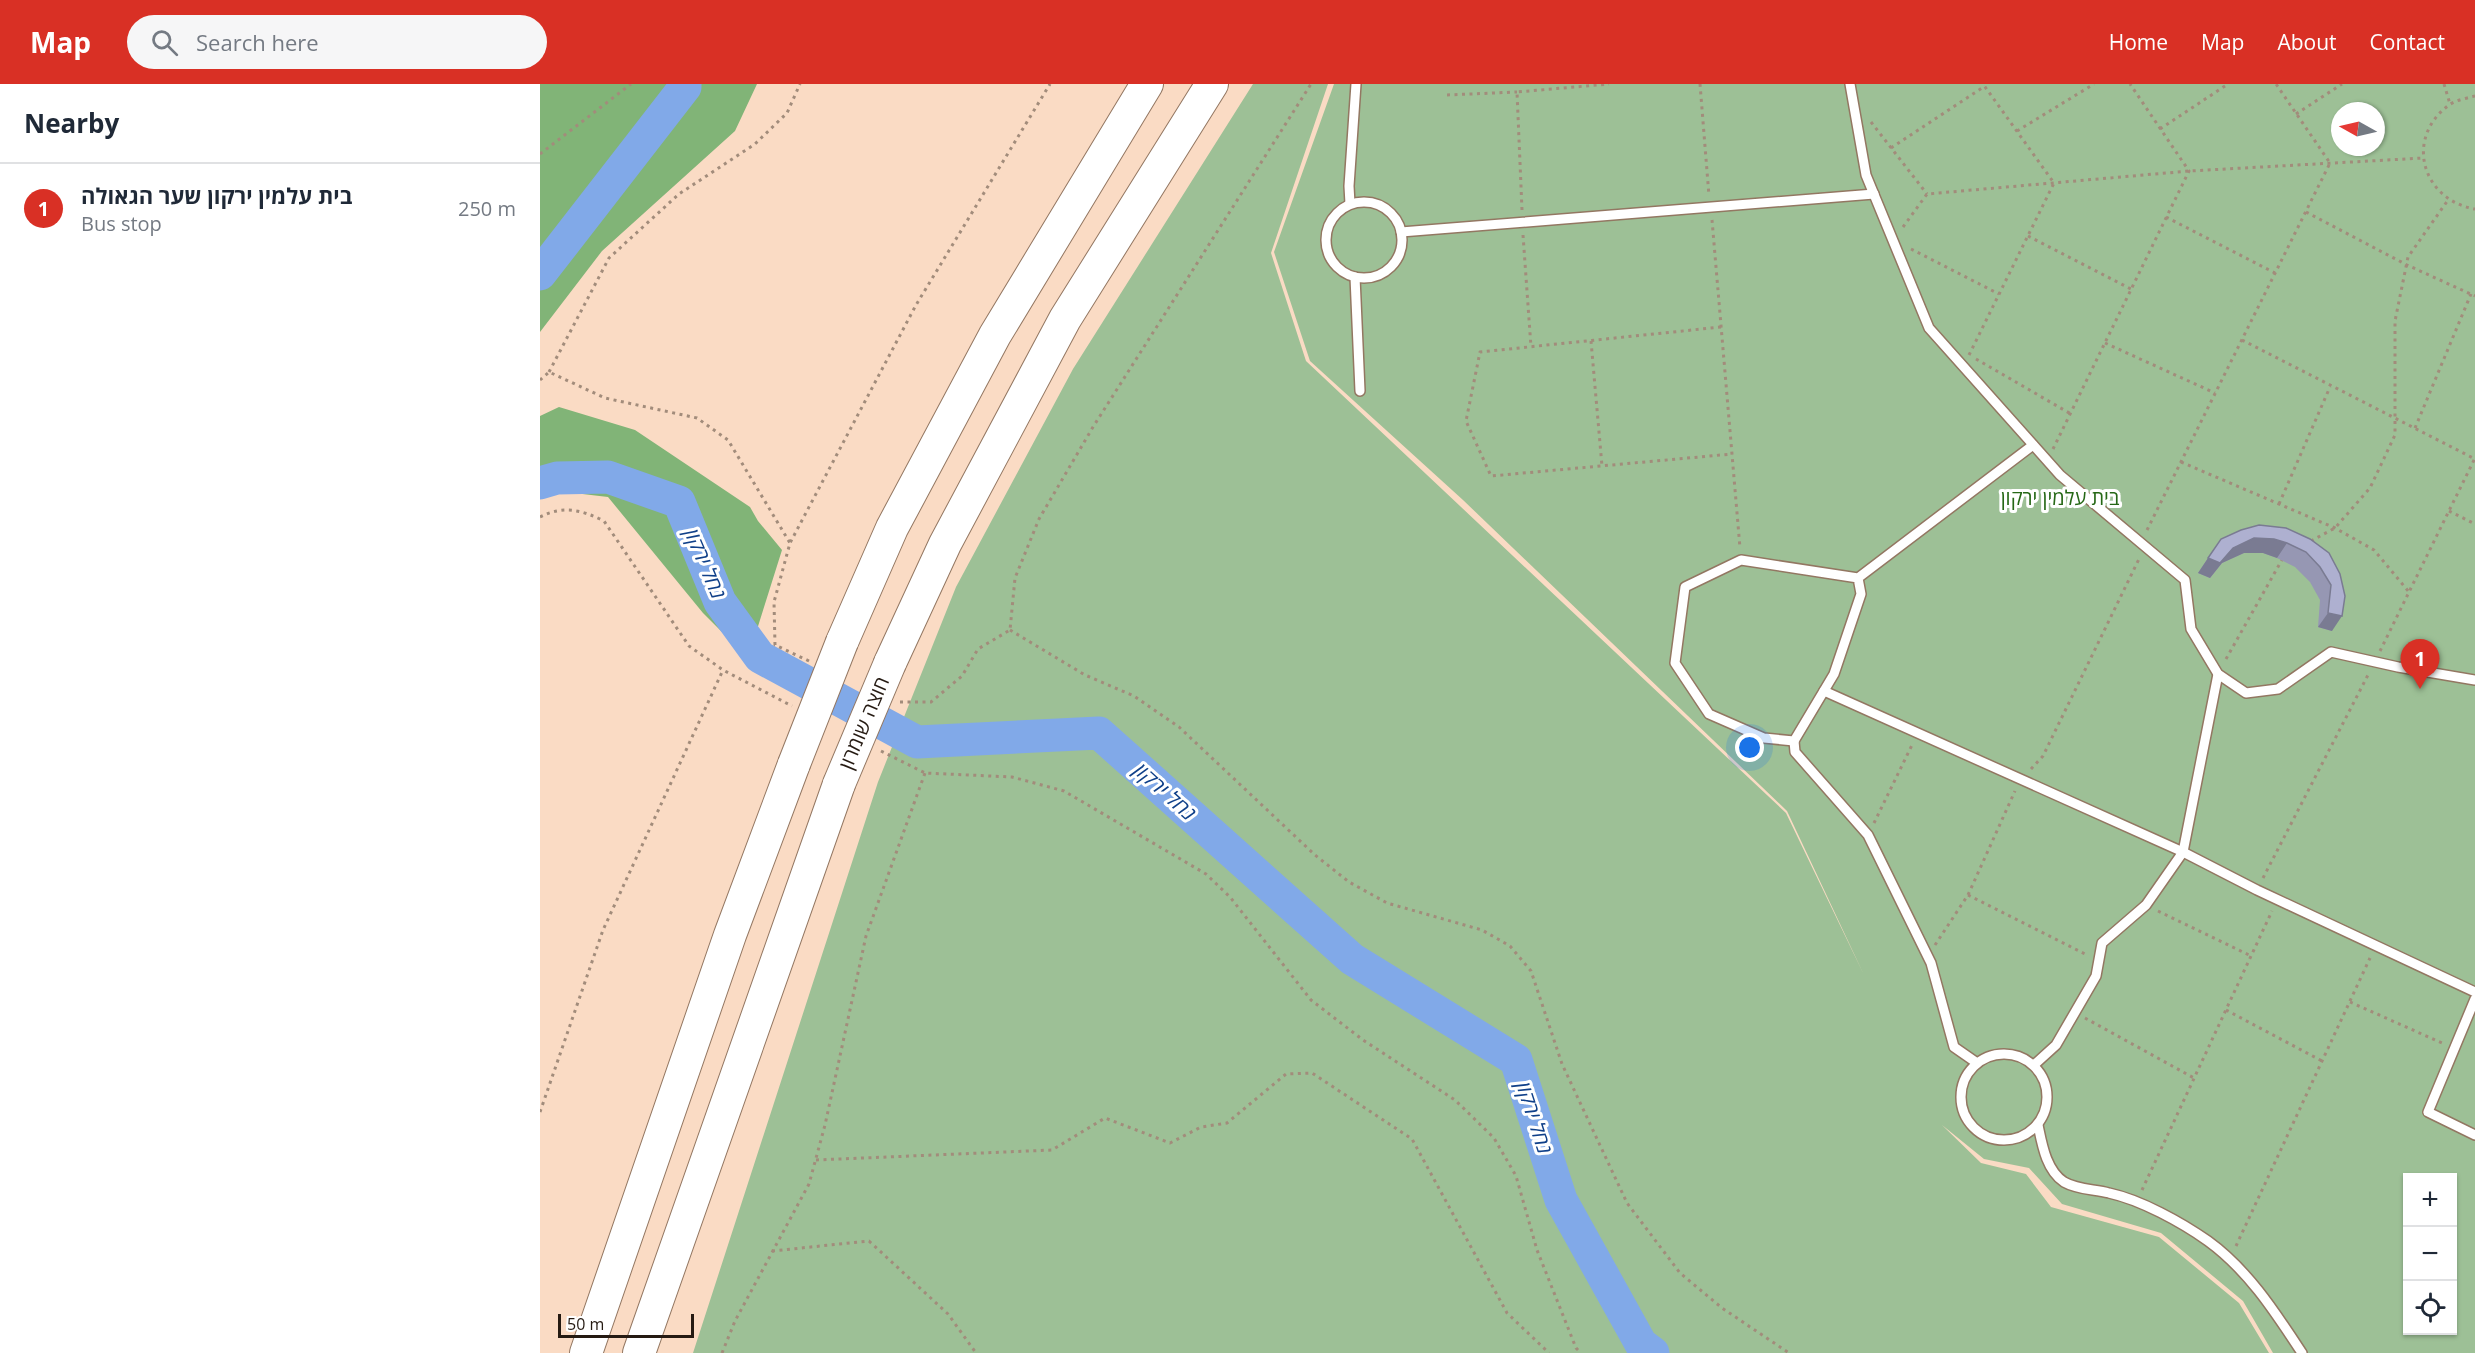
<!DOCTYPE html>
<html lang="en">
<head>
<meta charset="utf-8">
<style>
	:root { --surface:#fff; --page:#f6f6f7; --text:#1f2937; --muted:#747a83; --line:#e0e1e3; --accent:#d93025 }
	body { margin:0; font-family:"Open Sans","Noto Sans Hebrew",sans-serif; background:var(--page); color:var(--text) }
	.controls { position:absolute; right:18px; bottom:18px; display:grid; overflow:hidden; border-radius:0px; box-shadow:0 2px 4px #0004 }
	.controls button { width:54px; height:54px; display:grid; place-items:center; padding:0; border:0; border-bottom:2px solid var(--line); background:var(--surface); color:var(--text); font:30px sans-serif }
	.compass { position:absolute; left:1791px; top:18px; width:54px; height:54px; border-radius:50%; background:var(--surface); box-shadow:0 2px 4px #0004; rotate:278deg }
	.scale { position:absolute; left:18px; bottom:15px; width:136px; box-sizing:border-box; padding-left:6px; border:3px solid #251a12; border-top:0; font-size:16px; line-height:21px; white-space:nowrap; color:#251a12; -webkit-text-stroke:4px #fff; paint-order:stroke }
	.you { position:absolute; left:1210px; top:664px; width:21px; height:21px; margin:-15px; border:4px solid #fff; border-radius:50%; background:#1a73e8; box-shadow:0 0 0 9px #1a73e833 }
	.badge { display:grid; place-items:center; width:39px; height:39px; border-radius:50%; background:var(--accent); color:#fff; font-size:20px; font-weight:700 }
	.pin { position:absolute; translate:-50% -50px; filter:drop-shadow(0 2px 3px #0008) }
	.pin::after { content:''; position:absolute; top:32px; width:21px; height:18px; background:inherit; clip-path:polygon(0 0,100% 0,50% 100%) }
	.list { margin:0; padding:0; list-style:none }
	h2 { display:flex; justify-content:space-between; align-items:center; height:78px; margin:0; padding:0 24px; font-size:26px }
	h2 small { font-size:20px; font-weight:400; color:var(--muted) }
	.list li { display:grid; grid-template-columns:39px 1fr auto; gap:18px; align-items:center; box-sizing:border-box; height:90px; padding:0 24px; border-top:2px solid var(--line) }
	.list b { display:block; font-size:22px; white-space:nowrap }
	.list p { margin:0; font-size:20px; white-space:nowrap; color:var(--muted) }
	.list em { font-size:20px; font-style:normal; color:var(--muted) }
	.icon { flex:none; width:33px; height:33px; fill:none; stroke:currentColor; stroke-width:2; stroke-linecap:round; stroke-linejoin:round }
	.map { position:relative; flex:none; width:1935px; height:1269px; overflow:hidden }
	header { display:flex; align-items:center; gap:36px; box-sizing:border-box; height:84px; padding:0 30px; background:var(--accent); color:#fff }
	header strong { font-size:28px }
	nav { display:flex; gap:33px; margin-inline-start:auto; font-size:21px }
	.search { width:420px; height:54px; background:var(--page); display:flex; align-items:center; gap:15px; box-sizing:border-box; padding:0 21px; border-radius:33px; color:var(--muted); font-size:22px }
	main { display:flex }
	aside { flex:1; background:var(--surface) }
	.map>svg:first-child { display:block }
	.green { fill:#9dc096; fill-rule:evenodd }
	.forest { fill:#81b477 }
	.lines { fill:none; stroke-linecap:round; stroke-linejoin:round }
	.river { stroke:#81a9e8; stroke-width:33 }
	.service-casing { stroke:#937762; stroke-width:12 }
	.motorway-casing { stroke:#937762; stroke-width:34 }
	.path { stroke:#a28c7b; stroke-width:3; stroke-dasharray:3 4.5; stroke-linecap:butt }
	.service { stroke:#fff; stroke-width:9 }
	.motorway { stroke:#fff; stroke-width:32 }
	.motorway-bridge-casing { stroke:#937762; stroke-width:34; stroke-linecap:butt }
	.motorway-bridge { stroke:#fff; stroke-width:32 }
	.wall { fill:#9697b3 }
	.shaded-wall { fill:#7a7b92 }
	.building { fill:#aeb0d0; stroke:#7a7b92; stroke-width:1.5 }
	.labels { text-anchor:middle; stroke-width:6; stroke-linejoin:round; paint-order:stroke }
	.park-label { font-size:20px; fill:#266816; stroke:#fff }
	.street-label { font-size:20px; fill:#251a12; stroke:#fff }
	.water-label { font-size:21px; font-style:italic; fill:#104089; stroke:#fff }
</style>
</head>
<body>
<header>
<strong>Map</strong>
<div class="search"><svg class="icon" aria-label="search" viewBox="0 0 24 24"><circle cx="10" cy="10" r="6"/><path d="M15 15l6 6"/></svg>Search here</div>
<nav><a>Home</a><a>Map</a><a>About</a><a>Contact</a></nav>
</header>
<main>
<aside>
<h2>Nearby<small></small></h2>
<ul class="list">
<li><span class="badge">1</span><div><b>בית עלמין ירקון שער הגאולה</b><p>Bus stop</p></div><em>250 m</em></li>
</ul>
</aside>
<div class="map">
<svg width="1935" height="1269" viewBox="0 0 1935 1269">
	<rect width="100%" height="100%" fill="#fadbc4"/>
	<path class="green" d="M713,0H788L731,169L766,277L1246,729L1324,891L1247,727L923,416L770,277L734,168L794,0H1935V1269H1733L1703,1217L1621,1149L1522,1120L1489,1084L1444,1075L1402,1041L1441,1079L1486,1090L1511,1123L1619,1153L1699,1219L1729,1269H153L338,698L416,503L533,285ZM1800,27H1836V63H1800ZM1868,1094H1912V1246H1868Z"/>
	<g class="forest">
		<path d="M0,0H217L195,47L62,167L0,248Z"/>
		<path d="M19,323L95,346L210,423L218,437L242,466L208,574L163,529L68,413L0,405V332Z"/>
	</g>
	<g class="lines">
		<g class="river">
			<path d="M0,190L145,3V0"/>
			<path d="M0,399L17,394L68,393L139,418L180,518L220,573L377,658L559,649L812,875L976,976L1021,1116L1101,1260L1113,1269"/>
		</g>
		<g class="service-casing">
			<g id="service">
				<path d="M1310,0L1326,91L1389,244L1520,391L1645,496L1651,545L1678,590L1706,609L1738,605L1791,568L1858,583L1935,596"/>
				<circle cx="824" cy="156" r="38"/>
				<path d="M810,120L809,102L816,0"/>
				<path d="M861,148L1334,110"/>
				<path d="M815,193L820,307"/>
				<path d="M1318,494L1321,510L1294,590L1254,657L1224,654L1169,630L1135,579L1145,503L1201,476L1318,494L1493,361"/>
				<path d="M1284,607L1643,768L1717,806L1935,908"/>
				<path d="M1254,657L1255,668L1328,751L1391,879L1414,963L1437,979"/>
				<path d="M1935,915L1888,1028L1935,1051"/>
				<circle cx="1464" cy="1013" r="43"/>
				<path d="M1494,981L1516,961L1556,892L1562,859L1606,821L1643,768L1678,590"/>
				<path d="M1498,1041C1502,1060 1506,1086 1524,1098C1538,1106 1554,1105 1569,1109C1601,1116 1641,1138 1668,1157C1708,1186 1735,1228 1762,1269"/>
			</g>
		</g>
		<g class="motorway-casing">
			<g id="motorway">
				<path d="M302,558L352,444L455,251L607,0"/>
				<path d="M350,579L405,460L525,235L672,0"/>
				<path d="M46,1269L190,851L254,680"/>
				<path d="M99,1269L299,700"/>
			</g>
		</g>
		<g class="path">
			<path d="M1160,0L1169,112"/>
			<path d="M1904,0L1910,20"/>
			<path d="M907,11L977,8"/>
			<path d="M1935,12C1927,14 1916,16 1909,21C1864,54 1882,116 1935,125"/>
			<path d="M1756,30L1802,0"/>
			<path d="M1331,38L1387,110"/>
			<path d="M1620,45L1688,0"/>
			<path d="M1477,47L1554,0"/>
			<path d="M1351,64L1445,2"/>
			<path d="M0,70L91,0"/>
			<path d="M982,126L977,8L1069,0"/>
			<path d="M1766,128L1867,181L1935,212"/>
			<path d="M1626,133L1735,189"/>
			<path d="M1172,136L1200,464"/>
			<path d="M1363,143L1387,110L1649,87L1883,74"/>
			<path d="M983,151L991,263"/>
			<path d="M1488,152L1591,205"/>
			<path d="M1371,165L1459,210"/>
			<path d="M1181,243L940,268L926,337L951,392L1192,370"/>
			<path d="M1702,256L1935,375"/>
			<path d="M1051,257L1062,382"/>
			<path d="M1565,259L1675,309"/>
			<path d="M1429,271L1514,99L1443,0"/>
			<path d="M1436,275L1531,330"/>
			<path d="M9,288L69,174L139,110L215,60L247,29L260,0"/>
			<path d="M0,296L9,288L65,314L157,334L188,356L250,459"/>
			<path d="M1875,344L1931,210"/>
			<path d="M1513,365L1649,87L1590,0"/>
			<path d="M1641,378L1795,444L1834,466L1869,508"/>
			<path d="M1739,420L1790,303"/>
			<path d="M1909,427L1935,440"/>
			<path d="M0,433C23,421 42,426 64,437L149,562L183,586L252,622"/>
			<path d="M1607,446L1790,79L1736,0"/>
			<path d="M1771,457L1795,444L1830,404L1855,351V237L1868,173L1908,116"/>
			<path d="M470,546L545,591L594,612L639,643L775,771L809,798L847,819L942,846L970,862L991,887L1022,980L1087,1119L1140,1189L1182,1224L1249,1269"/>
			<path d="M1840,567L1935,374"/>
			<path d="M1686,575L1743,474"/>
			<path d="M269,577L235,561L234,518L250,459L376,221L510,0"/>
			<path d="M360,618H391L422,592L438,565L470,546L475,494L499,435L553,343L771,0"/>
			<path d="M341,667L385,689L472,693L524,707L666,790L690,813L771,916L823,956L915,1016L954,1054L976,1092L997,1166L1036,1264L1041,1269"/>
			<path d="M1491,685L1503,672L1600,473"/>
			<path d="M1334,739L1372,661"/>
			<path d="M1723,794L1829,589"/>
			<path d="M1428,811L1547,871"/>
			<path d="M1618,827L1711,872"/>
			<path d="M1395,861L1428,811L1475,707"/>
			<path d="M1810,918L1902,959"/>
			<path d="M1686,926L1782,977"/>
			<path d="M1545,934L1654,994"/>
			<path d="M0,1028L63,846L183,586"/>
			<path d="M276,1076L512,1066L565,1034L630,1059L661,1043L687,1039L746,990L772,989L872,1055L967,1229L1009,1269"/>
			<path d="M1602,1106L1732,827"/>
			<path d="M1696,1162L1830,874"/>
			<path d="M232,1167L329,1157L408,1230L436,1269"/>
			<path d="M182,1269L195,1237L269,1100L285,1041L326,852L385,689"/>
		</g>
		<use href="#service" class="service"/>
		<use href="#motorway" class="motorway"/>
		<g class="motorway-bridge-casing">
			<g id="motorway-bridge">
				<path d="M254,680L302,558"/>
				<path d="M299,700L350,579"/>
			</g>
		</g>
		<use href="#motorway-bridge" class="motorway-bridge"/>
	</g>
	<path class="wall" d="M1701,446L1789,469L1792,547L1778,543L1780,516L1770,498L1755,483L1737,474L1723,469H1704L1682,479L1670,494L1658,489L1681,455Z"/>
	<g class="shaded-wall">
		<path d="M1714,454L1734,455L1747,459L1737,474L1723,469H1704L1682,479L1670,494L1658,489L1668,474Z"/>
		<path d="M1788,529L1802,532L1792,547L1778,543Z"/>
	</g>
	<path class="building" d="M1719,441L1746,444L1770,455L1789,469L1800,490L1805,512L1802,532L1788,529L1791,501L1780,483L1766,468L1747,459L1734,455L1714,454L1693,464L1680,479L1668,474L1681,455L1701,446Z"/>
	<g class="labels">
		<g class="park-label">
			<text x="1520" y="421">בית עלמין ירקון</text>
		</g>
		<g class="street-label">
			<text transform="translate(324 639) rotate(-67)" y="7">חוצה שומרון</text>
		</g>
		<g class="water-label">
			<text transform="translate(165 480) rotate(67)" y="7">נחל ירקון</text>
			<text transform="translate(625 708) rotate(42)" y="7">נחל ירקון</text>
			<text transform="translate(994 1034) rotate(72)" y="7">נחל ירקון</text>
		</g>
	</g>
</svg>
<div class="controls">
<button>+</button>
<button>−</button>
<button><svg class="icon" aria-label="locate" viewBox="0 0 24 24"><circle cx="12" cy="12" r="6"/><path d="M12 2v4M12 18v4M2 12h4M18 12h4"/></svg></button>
</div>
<svg class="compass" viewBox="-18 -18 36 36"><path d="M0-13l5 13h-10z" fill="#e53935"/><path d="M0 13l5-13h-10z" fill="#747a83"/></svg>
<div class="scale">50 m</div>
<div class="you"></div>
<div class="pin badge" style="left:1880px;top:605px">1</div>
</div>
</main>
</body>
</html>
